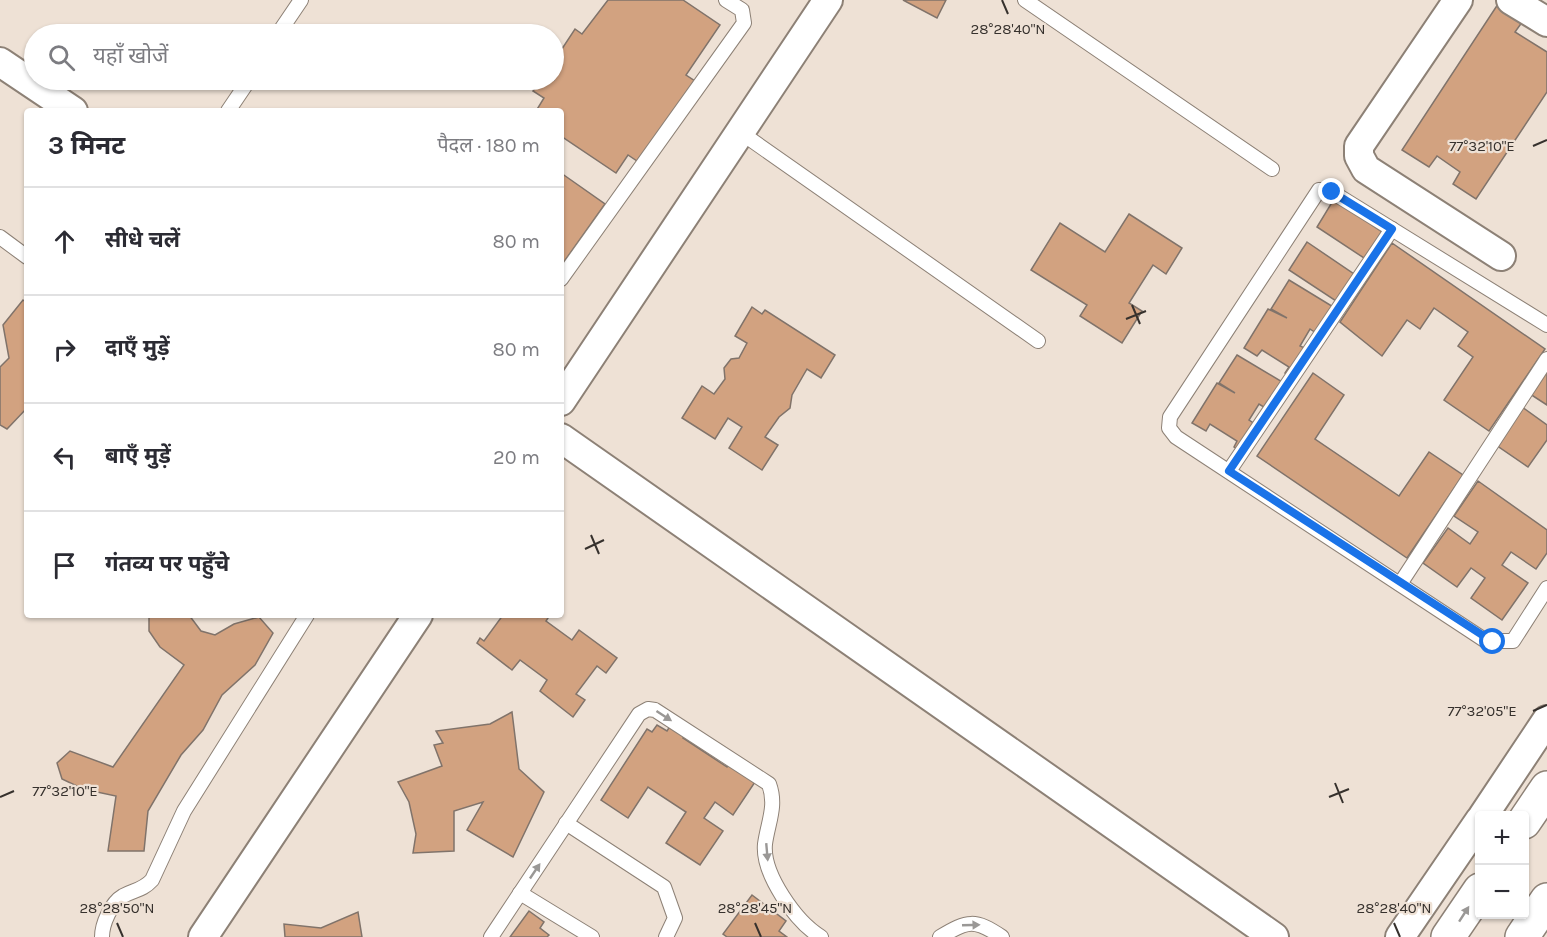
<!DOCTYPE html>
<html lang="hi">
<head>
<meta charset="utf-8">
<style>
	:root { --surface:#fff; --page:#f7f7f7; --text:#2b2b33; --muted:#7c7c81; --line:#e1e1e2 }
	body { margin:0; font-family:Karla,"Noto Sans Devanagari",sans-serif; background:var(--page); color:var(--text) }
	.controls { position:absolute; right:18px; bottom:18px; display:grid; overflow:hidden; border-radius:6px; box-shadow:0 2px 4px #0004 }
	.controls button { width:54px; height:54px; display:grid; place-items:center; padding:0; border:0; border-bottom:2px solid var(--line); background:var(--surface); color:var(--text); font:30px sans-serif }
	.stop { position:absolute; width:18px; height:18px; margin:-14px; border:4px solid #1a73e8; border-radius:50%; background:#fff }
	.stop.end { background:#1a73e8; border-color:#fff; box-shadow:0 2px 6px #0008 }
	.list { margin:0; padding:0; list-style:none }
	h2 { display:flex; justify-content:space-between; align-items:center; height:78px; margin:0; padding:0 24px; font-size:26px }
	h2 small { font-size:20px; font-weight:400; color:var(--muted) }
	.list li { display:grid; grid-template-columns:39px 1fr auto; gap:18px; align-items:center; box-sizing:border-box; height:108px; padding:0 24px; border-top:2px solid var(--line) }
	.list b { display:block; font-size:22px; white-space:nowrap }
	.list em { font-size:20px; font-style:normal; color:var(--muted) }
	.icon { flex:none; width:33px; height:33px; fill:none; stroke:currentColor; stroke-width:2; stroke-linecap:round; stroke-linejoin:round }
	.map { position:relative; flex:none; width:1547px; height:937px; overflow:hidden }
	.search { position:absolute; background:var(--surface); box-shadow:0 2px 4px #0004; left:24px; top:24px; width:540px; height:66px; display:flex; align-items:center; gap:15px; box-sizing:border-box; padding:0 21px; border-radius:33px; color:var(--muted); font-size:22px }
	.panel { position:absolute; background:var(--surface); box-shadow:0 2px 4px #0004; left:24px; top:108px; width:540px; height:510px; border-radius:6px }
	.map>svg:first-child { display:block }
	.building { fill:#d2a280; stroke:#80736a; stroke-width:1.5 }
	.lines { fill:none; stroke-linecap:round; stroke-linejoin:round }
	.service-casing { stroke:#8d8176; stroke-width:16 }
	.minor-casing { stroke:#8d8176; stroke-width:32 }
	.tertiary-casing { stroke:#8d8176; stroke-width:36 }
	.service { stroke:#fff; stroke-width:14 }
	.minor { stroke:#fff; stroke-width:28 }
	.tertiary { stroke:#fff; stroke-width:33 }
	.oneway { fill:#9a9896 }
	.route { stroke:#1a73e8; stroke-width:8 }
	.ticks { fill:none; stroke:#36312d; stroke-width:2 }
	.ticks-label { font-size:15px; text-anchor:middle; fill:#36312d; stroke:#eee1d5; stroke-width:4.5; stroke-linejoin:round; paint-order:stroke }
</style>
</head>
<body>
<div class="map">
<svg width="1547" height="937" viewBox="0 0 1547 937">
	<rect width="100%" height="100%" fill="#eee1d5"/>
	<g class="building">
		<path d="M608,0H683L720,25L686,75L695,81L640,163L628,155L616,173L561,136V111H536L544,98L533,91L541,80H554V61L575,29L582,34Z"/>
		<path d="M903,0H946L937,18Z"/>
		<path d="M1500,1L1525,18L1515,32L1547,52V92L1476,199L1453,184L1460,172L1437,156L1429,167L1402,150Z"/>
		<path d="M561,173L605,204L561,266Z"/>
		<path d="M1334,199L1382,232L1364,258L1317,227Z"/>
		<path d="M1129,214L1182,248L1166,274L1153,265L1129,303L1142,311L1122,343L1080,316L1087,305L1031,270L1060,223L1105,252Z"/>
		<path d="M1307,242L1354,274L1336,301L1289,270Z"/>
		<path d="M1392,243L1545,349L1489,431L1444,400L1473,357L1458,346L1468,332L1434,308L1420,329L1407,320L1382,356L1340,322Z"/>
		<path d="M1289,280L1335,308L1316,333L1310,329L1300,346L1307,349L1290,376L1285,373L1289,367L1262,350L1257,356L1244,348L1268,309L1287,318L1271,309Z"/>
		<path d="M23,300L27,303V408L7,429L0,425V367L9,358L3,325Z"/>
		<path d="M752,307L762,314L765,310L835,355L821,378L807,369L792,395L790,408L779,417L765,437L778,445L762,470L729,448L742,427L728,418L715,439L682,418L702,386L714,394L725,379L724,368L731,359L739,358L747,343L735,336Z"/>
		<path d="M1237,355L1284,383L1267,409L1259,404L1249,420L1255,424L1239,450L1234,447L1237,441L1210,424L1206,431L1192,423L1217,383L1235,393L1219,383Z"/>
		<path d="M1547,369V405L1530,394Z"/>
		<path d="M1313,373L1344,395L1315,439L1399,496L1429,452L1463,475L1407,558L1257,456Z"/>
		<path d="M1522,407L1547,425V440L1528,467L1496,445Z"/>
		<path d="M1478,481L1547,530V553L1536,569L1511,552L1502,565L1528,583L1502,620L1471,598L1485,578L1471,568L1457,587L1423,563L1448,528L1470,544L1478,532L1454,516Z"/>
		<path d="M149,615H189L201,631L215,635L234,624L259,617L273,633L255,665L222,695L203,730L181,755L148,811L144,851H108L116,796L83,789L62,779L57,763L70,751L113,767L184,665L160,647L149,631Z"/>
		<path d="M503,615H550L546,621L572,640L579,630L617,658L606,673L597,666L576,694L585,700L573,717L540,691L547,680L520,660L512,670L477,643L480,638L484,641Z"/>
		<path d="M512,712L519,769L544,792L513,857L467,830L483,802L454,811V851L413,853L416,834L409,802L398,782L442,766L434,745L443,743L436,731L490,724Z"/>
		<path d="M672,723L686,733L683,738L727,767L730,762L757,779L733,815L715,802L704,818L723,831L700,865L666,843L686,812L648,787L628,818L601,800L647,729L652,732L657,725L667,731Z"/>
		<path d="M752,895L786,921L779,931L787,937H727L723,934Z"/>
		<path d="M529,911L544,922L540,928L549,935L547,937H510Z"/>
		<path d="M358,912L362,937H285L284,924L321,928Z"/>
	</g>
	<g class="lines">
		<g class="service-casing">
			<g id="service">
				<path d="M1025,0L1272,169"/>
				<path d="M278,34L301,0"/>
				<path d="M228,111L249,80"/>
				<path d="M740,132L1038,341"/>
				<path d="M0,237L27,257"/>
				<path d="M561,279L744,23L742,10L726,0"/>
				<path d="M1547,325L1332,192L1319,190L1170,417L1169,428L1176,437L1486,641H1513L1547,588"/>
				<path d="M1229,471L1392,229"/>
				<path d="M1400,584L1547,359"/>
				<path d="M566,823L664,887L675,918L666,937"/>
				<path d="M520,893L592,937"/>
				<path d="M102,937C102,924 111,903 123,896C134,890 143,890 152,880L184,811L307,615"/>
				<path d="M491,937L639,714L648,709L655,710L769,784C777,806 768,822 765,844C762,874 796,922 821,937"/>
				<path d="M940,937C968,920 975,919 1002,937"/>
			</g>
		</g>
		<g class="minor-casing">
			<g id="minor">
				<path d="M1458,0L1359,146V156L1366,169L1501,256"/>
				<path d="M1511,0L1547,22"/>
				<path d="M0,62L73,111"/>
				<path d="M561,401L828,0"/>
				<path d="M561,438L1274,937"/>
				<path d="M1483,816L1547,720"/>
				<path d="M203,937L418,615"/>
				<path d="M1400,937L1480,820"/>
			</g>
		</g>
		<g class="tertiary-casing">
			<g id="tertiary">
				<path d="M1524,822L1547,788"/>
				<path d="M1448,937L1480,890"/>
				<path d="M1522,937L1547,900"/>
			</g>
		</g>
		<use href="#service" class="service"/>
		<use href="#minor" class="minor"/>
		<use href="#tertiary" class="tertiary"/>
	</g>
	<defs><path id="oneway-solid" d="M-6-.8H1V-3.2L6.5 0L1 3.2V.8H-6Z" transform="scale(1.5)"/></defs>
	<g class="oneway">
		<use href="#oneway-solid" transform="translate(664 716) rotate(33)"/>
		<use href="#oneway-solid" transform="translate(767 852) rotate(85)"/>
		<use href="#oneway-solid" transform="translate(535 871) rotate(-56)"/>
		<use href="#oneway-solid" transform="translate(1464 914) rotate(-57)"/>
		<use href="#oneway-solid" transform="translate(971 925) rotate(-2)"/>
	</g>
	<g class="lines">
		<path class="route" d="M1332,192L1392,229L1229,471L1493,642"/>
	</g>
	<path class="ticks" d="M1002,0L1008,14M1533,146L1547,140M1132,305L1140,324M1126,319L1146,311M591,535L599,554M585,549L604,540M1533,711L1547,705M1335,783L1343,803M0,797L14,791M1329,797L1349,789M117,923L123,937M755,923L761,937M1394,923L1400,937"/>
	<g class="ticks-label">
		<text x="1008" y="34">28°28'40"N</text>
		<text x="1482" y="151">77°32'10"E</text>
		<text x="1482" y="716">77°32'05"E</text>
		<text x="65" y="796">77°32'10"E</text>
		<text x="117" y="913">28°28'50"N</text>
		<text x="755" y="913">28°28'45"N</text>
		<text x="1394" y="913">28°28'40"N</text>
	</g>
</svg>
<div class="controls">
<button>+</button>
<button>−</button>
</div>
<div class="stop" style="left:1493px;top:642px"></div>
<div class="stop end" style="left:1332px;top:192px"></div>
<div class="search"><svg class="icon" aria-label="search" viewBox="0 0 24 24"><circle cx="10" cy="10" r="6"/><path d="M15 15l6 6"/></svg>यहाँ खोजें</div>
<section class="panel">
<h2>3 मिनट<small>पैदल · 180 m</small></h2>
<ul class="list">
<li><svg class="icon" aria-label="ahead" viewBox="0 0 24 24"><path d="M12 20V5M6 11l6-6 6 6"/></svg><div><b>सीधे चलें</b></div><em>80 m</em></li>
<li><svg class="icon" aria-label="right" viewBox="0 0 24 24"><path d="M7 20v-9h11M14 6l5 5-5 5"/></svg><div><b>दाएँ मुड़ें</b></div><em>80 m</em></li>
<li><svg class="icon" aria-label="left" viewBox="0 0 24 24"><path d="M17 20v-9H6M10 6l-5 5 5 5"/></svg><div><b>बाएँ मुड़ें</b></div><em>20 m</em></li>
<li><svg class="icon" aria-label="arrive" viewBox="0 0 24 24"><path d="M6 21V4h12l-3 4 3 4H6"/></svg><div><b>गंतव्य पर पहुँचे</b></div></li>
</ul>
</section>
</div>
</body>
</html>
